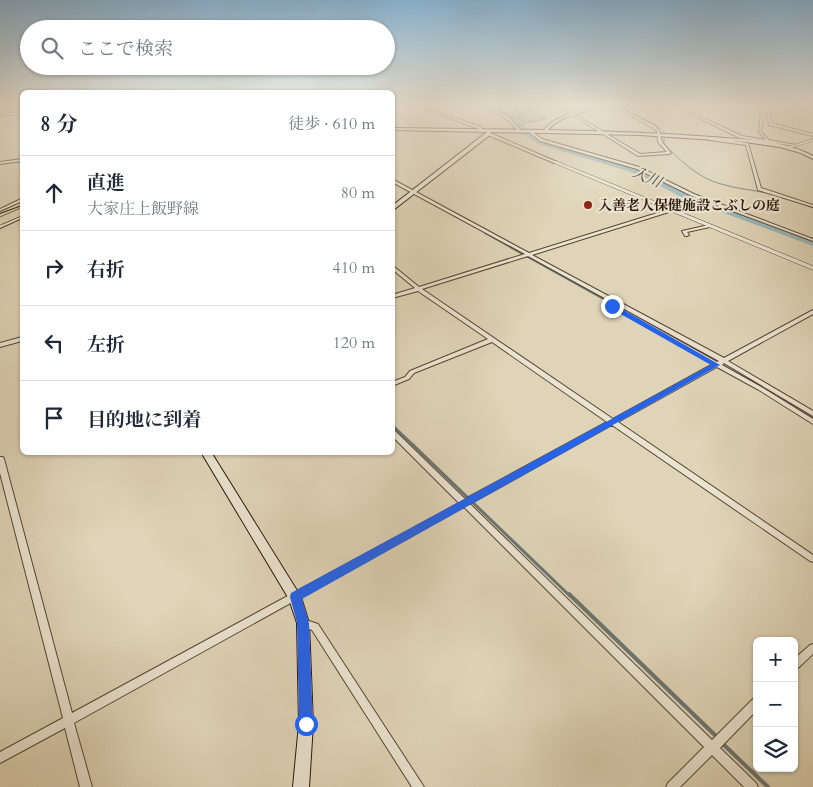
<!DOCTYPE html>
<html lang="ja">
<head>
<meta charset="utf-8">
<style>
	:root { --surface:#fff; --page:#f2f2f3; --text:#1f2937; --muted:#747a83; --line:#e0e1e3 }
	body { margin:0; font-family:Cardo,"Noto Serif JP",serif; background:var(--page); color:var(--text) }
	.controls { position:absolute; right:15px; bottom:15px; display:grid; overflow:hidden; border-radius:8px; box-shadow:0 1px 4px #0004 }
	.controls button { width:45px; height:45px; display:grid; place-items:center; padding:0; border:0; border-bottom:1px solid var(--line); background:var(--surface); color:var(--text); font:25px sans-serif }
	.stop { position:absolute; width:15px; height:15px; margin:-11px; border:4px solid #2563eb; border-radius:50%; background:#fff }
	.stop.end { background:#2563eb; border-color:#fff; box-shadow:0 1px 5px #0008 }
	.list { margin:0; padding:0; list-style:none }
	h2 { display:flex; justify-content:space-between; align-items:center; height:65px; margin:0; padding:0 20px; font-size:21px }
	h2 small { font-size:16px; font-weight:400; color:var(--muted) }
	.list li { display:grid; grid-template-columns:32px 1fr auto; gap:15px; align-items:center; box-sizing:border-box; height:75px; padding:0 20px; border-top:1px solid var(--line) }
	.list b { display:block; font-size:19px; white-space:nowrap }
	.list p { margin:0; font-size:16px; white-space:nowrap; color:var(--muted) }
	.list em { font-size:16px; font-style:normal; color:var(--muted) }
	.icon { flex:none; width:28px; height:28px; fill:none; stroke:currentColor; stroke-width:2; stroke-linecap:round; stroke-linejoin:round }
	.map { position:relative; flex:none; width:813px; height:787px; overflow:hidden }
	.search { position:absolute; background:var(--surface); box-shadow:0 1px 4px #0004; left:20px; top:20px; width:375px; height:55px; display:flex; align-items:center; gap:12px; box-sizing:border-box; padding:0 18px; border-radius:28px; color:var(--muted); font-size:19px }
	.panel { position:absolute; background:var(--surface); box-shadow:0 1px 4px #0004; left:20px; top:90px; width:375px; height:365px; border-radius:8px }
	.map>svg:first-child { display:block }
	.green { fill:#b2bc8e; stroke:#6d6a4a }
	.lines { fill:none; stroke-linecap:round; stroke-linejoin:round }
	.stream-far4 { stroke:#6b7672; stroke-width:1 }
	.stream-far3 { stroke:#6b7672; stroke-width:2 }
	.stream-far2 { stroke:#6b7672; stroke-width:2.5 }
	.stream-far1 { stroke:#6b7672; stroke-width:3 }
	.stream { stroke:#6b7672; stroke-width:4 }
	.river { fill:#98b5b9; fill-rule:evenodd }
	.minor-casing { stroke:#564633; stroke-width:2 }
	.tertiary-casing { stroke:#564633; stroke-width:1 }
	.secondary-casing { stroke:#281707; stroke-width:2 }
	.motorway-casing { stroke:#281707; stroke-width:2 }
	.minor { fill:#eae3d0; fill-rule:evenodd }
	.tertiary { fill:#eae3d0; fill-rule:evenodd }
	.secondary { fill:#eae3d0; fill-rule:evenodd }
	.motorway { fill:#dfd4b7; fill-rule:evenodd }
	.motorway-bridge-casing { stroke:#281707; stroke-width:8; stroke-linecap:butt }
	.motorway-bridge { stroke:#dfd4b7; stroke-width:7 }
	.route { fill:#2563eb }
	.poi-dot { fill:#8f2418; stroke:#eae3d0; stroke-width:2 }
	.labels { text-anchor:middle; stroke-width:4.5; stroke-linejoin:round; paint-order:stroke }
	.far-poi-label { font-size:14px; font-weight:bold; fill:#281707; stroke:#eae3d0; text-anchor:start }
	.far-water-label { font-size:15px; font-style:italic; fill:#4f4e45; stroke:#eae3d0 }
</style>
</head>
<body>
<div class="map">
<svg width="813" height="787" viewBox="0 0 813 787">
	<rect width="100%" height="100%" fill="#dfd4b7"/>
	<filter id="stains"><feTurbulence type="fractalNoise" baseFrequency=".004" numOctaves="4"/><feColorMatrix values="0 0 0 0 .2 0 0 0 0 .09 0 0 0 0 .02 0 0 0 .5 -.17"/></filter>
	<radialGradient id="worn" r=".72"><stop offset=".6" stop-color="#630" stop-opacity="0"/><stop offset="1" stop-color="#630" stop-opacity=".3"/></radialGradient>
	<path class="green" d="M518,107L530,110L546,119L526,123L518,118V113L515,110Z"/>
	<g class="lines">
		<g class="stream-far4">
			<path d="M614,104L656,125L664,132V144C680,160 698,178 721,184C737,189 755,190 771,194"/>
			<path d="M398,185L487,234"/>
			<path d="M798,202L813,208"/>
		</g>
		<g class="stream-far3">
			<path d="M485,233L616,306"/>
			<path d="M807,241L813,238"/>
		</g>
		<g class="stream-far2">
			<path d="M663,332L762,387L813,418"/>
			<path d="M392,425L413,445"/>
		</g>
		<path class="stream-far1" d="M412,444L570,596"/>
		<g class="stream">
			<path d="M569,594L717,737"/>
			<path d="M722,743L768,787"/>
		</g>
		<path class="river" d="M484,104H492L515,116L523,123L528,131L544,140L644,170L687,193L813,239V246L681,197L638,174L538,144L522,134L518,125L511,118Z"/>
		<g class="minor-casing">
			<g id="minor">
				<path d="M413,104H416L481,127L484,132L482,133L479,129Z"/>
				<path d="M481,104H484L510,118L522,132L520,133L508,120Z"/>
				<path d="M555,104H558L640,154L667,152L658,142L657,131L653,128L610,104H613L655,126L659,131L662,142L671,153L669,154L638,156Z"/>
				<path d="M670,104H673L742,136L766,140L759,132L761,113L753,104H755L763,113L761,132L769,140L796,145L794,146L740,138Z"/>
				<path d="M763,104H766L770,107L768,108L771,123L813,134V136L769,125L766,108L767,107Z"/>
				<path d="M22,112V114L0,116V114Z"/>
				<path d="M531,131L542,139L639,167L694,194L813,239V241L692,196L637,169L540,141L530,133Z"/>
				<path d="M488,133H490L557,162L554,163L488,135Z"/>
				<path d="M708,138L748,143L761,188L813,205V207L758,190L746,145L709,140Z"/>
				<path d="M22,159V161L0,164V162Z"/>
				<path d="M392,179L529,253L670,209H672V211L532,255L724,358L813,310V314L728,361L813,411V416L724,363L722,365L763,388L813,419V424L759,390L717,367L618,422L813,555V562L810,561L612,425L470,504L712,740L753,699L757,698V710L720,748L756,783L758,787H744L712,755L680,787H666L668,783L704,747L464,507L74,723L92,787H80L65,728L0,763V752L63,718L0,473V457H3L4,459L72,713L459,503L392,436V430H394L465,499L607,422L492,342L414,373L409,379L392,386V382L405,377L410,371L488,339L418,291L392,298V295L415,288L392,269V265L419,287L525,254L392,182ZM528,256L719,361L717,362L615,305H611V307L713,364L613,419L422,289Z"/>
				<path d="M21,199H22V201L0,211V209Z"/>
				<path d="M21,216H22V218L0,228V225Z"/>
				<path d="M709,225H710V227L687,232L689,235L687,236H685L682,231Z"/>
				<path d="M22,337V341L0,347V343Z"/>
				<path d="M303,619L318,624L424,787H412L312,630L300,626L298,623L300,620Z"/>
				<path d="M813,644V654L797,669L794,671V659L810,645Z"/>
			</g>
		</g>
		<g class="tertiary-casing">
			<g id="tertiary">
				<path d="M813,139V141L790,148L788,147Z"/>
				<path d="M554,161H556L813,266V270L554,163Z"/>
			</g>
		</g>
		<g class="secondary-casing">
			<g id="secondary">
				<path d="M607,104H613C593,112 563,112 548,130C603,131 658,133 712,137C746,140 782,139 813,156V159L801,153L780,147L745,142L640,135L491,132L490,135L392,211V206L487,132L392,130V128L544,130C555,114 589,109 607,104Z"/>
				<path d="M201,452H211L301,597L309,623L313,724L309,787H293L299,724L297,623L289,599Z"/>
			</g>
		</g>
		<g class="motorway-casing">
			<path id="motorway" d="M22,206V210L0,219V214Z"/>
		</g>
		<use href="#minor" class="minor"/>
		<use href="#tertiary" class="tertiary"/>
		<use href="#secondary" class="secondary"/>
		<use href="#motorway" class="motorway"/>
		<g class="motorway-bridge-casing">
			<path id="motorway-bridge" d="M0,221L21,212"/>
		</g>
		<use href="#motorway-bridge" class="motorway-bridge"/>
	</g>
	<linearGradient id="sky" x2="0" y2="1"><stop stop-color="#88b4d5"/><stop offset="0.49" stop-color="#f1ecdf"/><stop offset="1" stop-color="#f1ecdf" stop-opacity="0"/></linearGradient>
	<rect width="813" height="214" fill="url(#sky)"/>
	<path class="route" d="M610,305H615L720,365L302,599L309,623L313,724L311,729L306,731L301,729L299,724L297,623L290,597L291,593L711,365L610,308Z"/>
	<circle class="poi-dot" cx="588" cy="205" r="5"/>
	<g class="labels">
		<g class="far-poi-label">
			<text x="598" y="210">入善老人保健施設こぶしの庭</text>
		</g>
		<g class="far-water-label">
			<text transform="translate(647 177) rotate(24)" y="5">入川</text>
		</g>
	</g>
	<rect width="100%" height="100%" filter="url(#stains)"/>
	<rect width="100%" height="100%" fill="url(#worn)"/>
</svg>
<div class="controls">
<button>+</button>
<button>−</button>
<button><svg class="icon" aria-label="layers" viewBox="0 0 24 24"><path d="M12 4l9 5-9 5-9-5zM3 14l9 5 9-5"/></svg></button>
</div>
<div class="stop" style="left:306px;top:724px"></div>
<div class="stop end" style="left:612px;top:306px"></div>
<div class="search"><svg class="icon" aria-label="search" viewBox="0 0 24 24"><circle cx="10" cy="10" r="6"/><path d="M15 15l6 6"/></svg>ここで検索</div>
<section class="panel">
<h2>8 分<small>徒歩 · 610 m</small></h2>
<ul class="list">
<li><svg class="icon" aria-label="ahead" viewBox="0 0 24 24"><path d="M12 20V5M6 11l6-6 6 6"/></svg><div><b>直進</b><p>大家庄上飯野線</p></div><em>80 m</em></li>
<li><svg class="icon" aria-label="right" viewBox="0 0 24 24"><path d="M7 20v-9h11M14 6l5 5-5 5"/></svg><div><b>右折</b></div><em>410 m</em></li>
<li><svg class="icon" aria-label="left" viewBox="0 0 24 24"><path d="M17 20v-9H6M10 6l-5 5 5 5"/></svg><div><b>左折</b></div><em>120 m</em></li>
<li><svg class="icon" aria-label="arrive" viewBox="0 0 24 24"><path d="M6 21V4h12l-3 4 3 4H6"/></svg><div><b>目的地に到着</b></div></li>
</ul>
</section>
</div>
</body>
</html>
